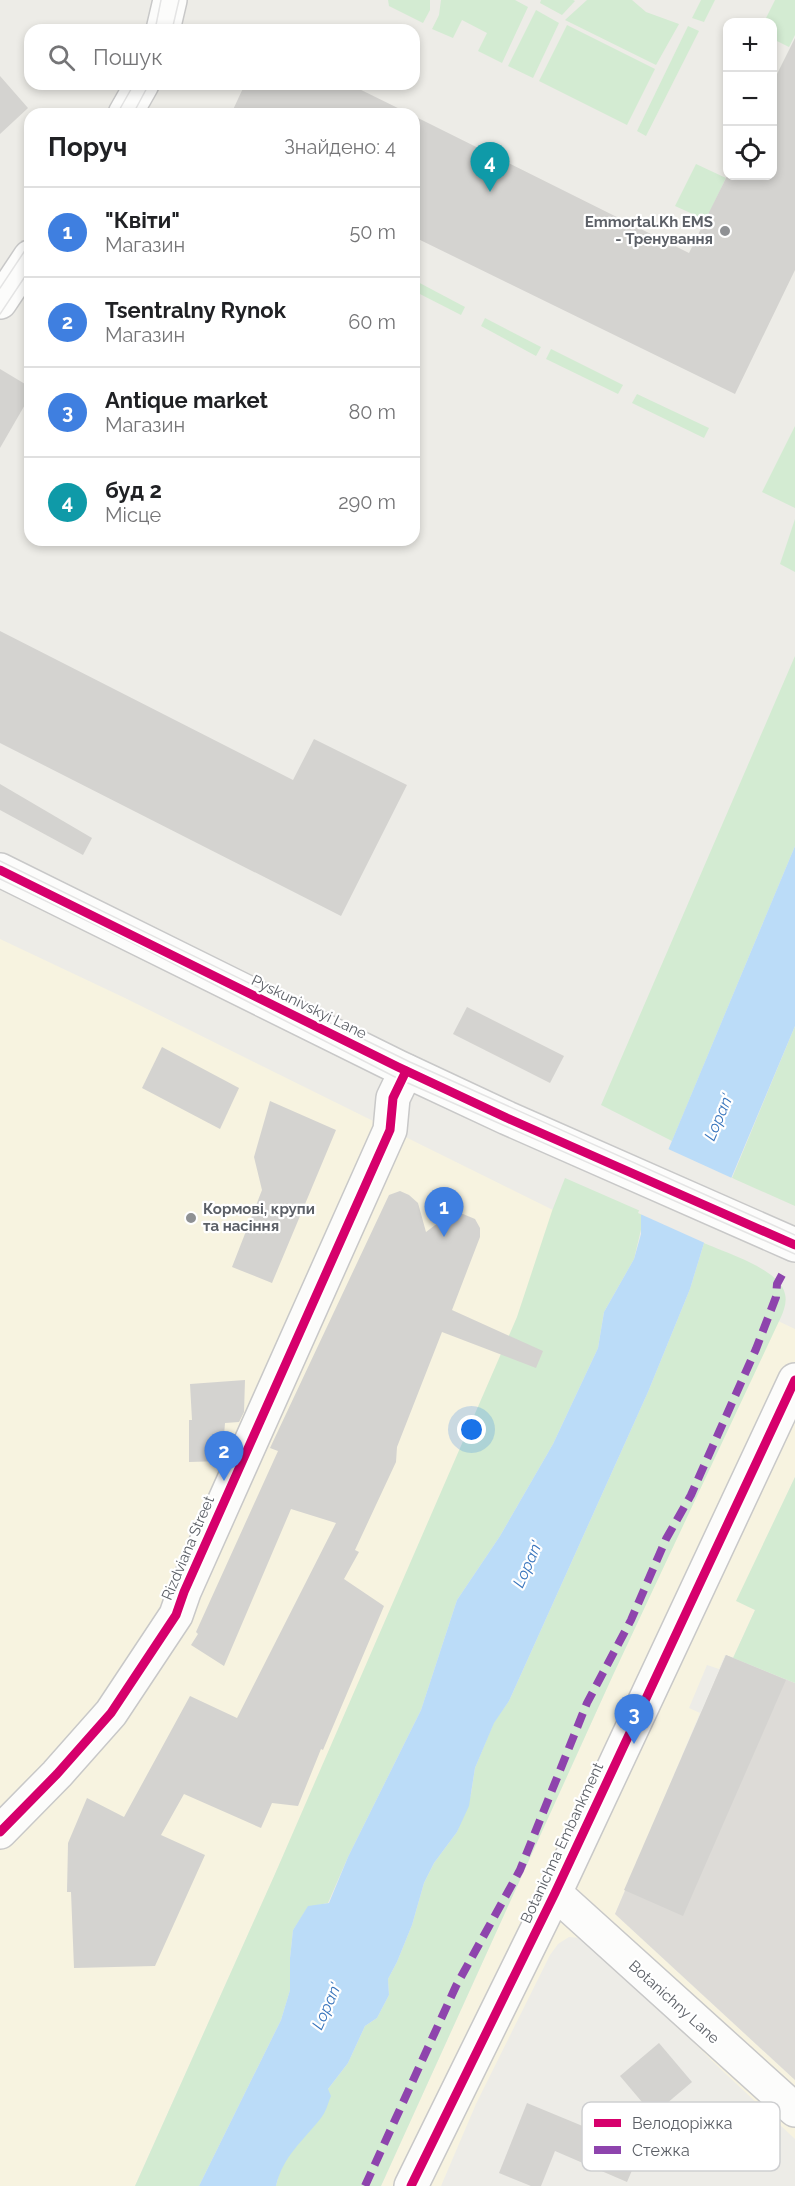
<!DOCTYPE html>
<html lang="uk">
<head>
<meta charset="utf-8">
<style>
	:root { --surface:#fff; --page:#f2f2f2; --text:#202124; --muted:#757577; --line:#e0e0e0; --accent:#8f9194 }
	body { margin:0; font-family:Raleway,sans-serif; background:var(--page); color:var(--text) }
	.controls { position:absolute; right:18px; top:18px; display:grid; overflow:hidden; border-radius:12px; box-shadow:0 3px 9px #0003 }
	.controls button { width:54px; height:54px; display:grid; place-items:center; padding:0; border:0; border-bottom:2px solid var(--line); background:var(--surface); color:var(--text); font:30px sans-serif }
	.you { position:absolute; left:472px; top:1430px; width:21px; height:21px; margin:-15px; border:4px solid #fff; border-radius:50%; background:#1a73e8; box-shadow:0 0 0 9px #1a73e833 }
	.badge { display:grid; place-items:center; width:39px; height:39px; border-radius:50%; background:var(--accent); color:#fff; font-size:20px; font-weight:700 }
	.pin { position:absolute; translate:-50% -50px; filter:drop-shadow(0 2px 3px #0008) }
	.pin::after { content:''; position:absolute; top:32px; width:21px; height:18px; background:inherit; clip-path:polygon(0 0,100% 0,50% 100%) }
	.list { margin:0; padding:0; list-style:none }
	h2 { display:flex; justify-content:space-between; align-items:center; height:78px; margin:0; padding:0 24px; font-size:26px }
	h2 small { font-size:20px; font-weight:400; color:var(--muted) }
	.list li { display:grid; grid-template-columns:39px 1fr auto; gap:18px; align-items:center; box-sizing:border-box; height:90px; padding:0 24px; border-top:2px solid var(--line) }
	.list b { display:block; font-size:22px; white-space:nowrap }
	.list p { margin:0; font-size:20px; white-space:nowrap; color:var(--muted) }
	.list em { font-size:20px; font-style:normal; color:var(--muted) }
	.icon { flex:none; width:33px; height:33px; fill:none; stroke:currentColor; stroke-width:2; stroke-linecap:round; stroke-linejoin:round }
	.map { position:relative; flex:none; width:795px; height:2186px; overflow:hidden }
	.search { position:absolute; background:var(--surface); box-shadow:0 3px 9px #0003; left:24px; top:24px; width:396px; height:66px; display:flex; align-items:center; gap:15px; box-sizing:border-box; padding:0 21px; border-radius:18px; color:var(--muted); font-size:22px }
	.panel { position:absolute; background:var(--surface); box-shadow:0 3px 9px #0003; left:24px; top:108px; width:396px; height:438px; border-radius:18px }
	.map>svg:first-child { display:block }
	.commercial { fill:#f7f3e0 }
	.industrial { fill:#dddbd7 }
	.green { fill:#d3ebd2 }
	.water { fill:#bbdcf8 }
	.pier { fill:#edece7 }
	.building { fill:#d4d3d0 }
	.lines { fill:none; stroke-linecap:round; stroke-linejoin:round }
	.minor-casing { stroke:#c8c8c8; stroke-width:36 }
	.minor { stroke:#fcfcfb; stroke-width:33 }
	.tram { stroke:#e4e4e4; stroke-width:1.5 }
	.quiet { stroke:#8e44ad; stroke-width:8; stroke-dasharray:15 8; stroke-linecap:butt }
	.cycleway-casing { stroke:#fff; stroke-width:13 }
	.cycleway { stroke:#d6006c; stroke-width:9 }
	.poi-dot { fill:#8f9194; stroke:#fff; stroke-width:2 }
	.labels { text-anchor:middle; stroke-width:4.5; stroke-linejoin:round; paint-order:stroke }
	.poi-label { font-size:15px; font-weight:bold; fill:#5c6067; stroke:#fff; text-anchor:end }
	.street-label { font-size:15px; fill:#5c6067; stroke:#fff }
	.water-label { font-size:16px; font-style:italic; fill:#3774bc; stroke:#fff }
	.key { fill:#fff; stroke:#cecfd1; stroke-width:1.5 }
	.key-label { font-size:16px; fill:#5c6067 }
</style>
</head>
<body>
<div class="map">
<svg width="795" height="2186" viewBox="0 0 795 2186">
	<rect width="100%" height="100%" fill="#edece7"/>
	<g class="commercial">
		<path d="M0,939L125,998L555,1211L503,1356L299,1821L135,2186H0Z"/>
		<path d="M778,1321L795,1329V1477L737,1601L755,1610L733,1658L725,1655L719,1669L707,1665L689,1708L700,1713L615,1914L795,2080V2139L712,2061L630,1978L581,1938L569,1937L558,1944L550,1955L476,2104L441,2186H381L613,1675Z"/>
	</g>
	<path class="industrial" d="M726,1655L795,1683V2080L615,1914Z"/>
	<g class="green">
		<path d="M388,0H430V10L423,23L389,6Z"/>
		<path d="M441,0H515L528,7L502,63L478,51L487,33L462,20L453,38L432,29L439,15Z"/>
		<path d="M541,0H573L575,1L562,15L540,3Z"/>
		<path d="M587,0H632L646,12L679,24L656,65L565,20Z"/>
		<path d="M701,0H715L704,22L692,18Z"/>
		<path d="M775,0H795V35L789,47L773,39L772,22H764Z"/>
		<path d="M536,10L559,23L533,78L508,66Z"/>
		<path d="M567,25L655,69L627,125L539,81Z"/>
		<path d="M688,26L699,31L646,136L637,131Z"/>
		<path d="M696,164L726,178L706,220L675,206Z"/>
		<path d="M414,280L465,307L461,315L414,291Z"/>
		<path d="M485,318L541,347L536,356L481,326Z"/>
		<path d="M551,349L623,385L618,394L546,359Z"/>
		<path d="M637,394L709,428L704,438L632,403Z"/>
		<path d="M795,426V508L762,492Z"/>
		<path d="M795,519V572L780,564Z"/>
		<path d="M795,656V846L672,1141L601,1105Z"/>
		<path d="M795,1026V1206L732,1178Z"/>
		<path d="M565,1178L645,1213L634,1259L604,1312L598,1348L553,1444L500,1536L457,1600L421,1710L348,1857L328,1903L308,1907L293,1930L290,1958V1990L281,2020L199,2186H135L275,1874L517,1317L552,1211Z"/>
		<path d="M704,1243C726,1253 780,1269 785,1294C787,1302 784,1310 781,1317L613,1675L381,2186H276L279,2174L287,2157L302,2139L328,2089L348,2063L365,2026L377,2018L389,1995L388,1979L397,1962L412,1925L424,1883L434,1863L457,1832L471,1794L475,1768L494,1722L509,1701L648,1392L690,1289Z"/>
		<path d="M795,1477V1683L733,1658L755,1610L736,1601Z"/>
	</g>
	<path class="water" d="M795,846V1026L704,1243L690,1289L648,1392L509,1701L494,1723L475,1768L469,1806L457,1832L434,1863L424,1883L412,1925L397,1962L388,1979L389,1995L377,2018L365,2026L348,2063L328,2089L331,2096C328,2103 326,2112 321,2118C303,2141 283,2156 276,2186H199L281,2020L290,1990V1958L293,1930L308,1906L329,1903L348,1857L421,1710L457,1600L500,1536L553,1444L598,1348L604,1312L634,1259L641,1234V1215Z"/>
	<path class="pier" d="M666,1148L734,1179L707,1244L638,1213Z"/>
	<g class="building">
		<path d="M795,38V270L735,394L414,237V116L689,253L727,176H772V84Z"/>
		<path d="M0,76L28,108L0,134Z"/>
		<path d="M245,84H349L410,114H231Z"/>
		<path d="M0,369L30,387V396L0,448Z"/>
		<path d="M0,631L293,780L314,739L407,785L341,916L0,743Z"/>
		<path d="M0,784L92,838L83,855L0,810Z"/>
		<path d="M467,1007L564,1056L550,1083L453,1034Z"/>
		<path d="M162,1047L239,1088L220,1129L142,1088Z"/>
		<path d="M270,1101L336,1130L272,1283L232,1267L262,1190L254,1157Z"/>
		<path d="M400,1191L409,1195L418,1203L426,1232L451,1213L463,1214L475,1219L480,1228V1237L452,1310L543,1351L536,1368L442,1332L397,1447L396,1462L355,1550L359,1552L344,1579L384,1606L323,1750L321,1749L298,1806L272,1803L261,1828L184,1794L161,1835L205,1855L155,1966L74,1968L71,1892H67L68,1843L87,1798L124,1817L190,1696L237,1718L336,1523L291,1509L224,1666L191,1645L198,1634L196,1632L278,1451L270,1448L389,1195Z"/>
		<path d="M245,1380L244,1412L239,1422L225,1423L222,1461L189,1462V1420H192L190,1384Z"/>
		<path d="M726,1655L786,1680L683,1916L624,1890Z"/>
		<path d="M659,2043L692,2082L653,2115L620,2076Z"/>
		<path d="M527,2103L585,2127L592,2109L648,2133L627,2182L555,2151L541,2186H531L499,2173Z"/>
	</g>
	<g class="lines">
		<g class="minor-casing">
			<g id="minor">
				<path d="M163,30L170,0"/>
				<path d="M125,114L142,84"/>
				<path d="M0,302L30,257"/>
				<path d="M0,870L398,1067L507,1118L795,1245"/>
				<path d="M0,1832L57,1774L111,1713L176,1615L184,1592L390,1130L393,1098L406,1071"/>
				<path d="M555,1893L795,2110"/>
				<path d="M411,2186L555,1893L795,1380"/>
			</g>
		</g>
		<use href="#minor" class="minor"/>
		<g class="tram">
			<path d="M155,30L161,0"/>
			<path d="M172,30L179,0"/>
			<path d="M117,114L134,84"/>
			<path d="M133,114L149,84"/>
			<path d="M0,288L30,243"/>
			<path d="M0,314L30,269"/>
			<path d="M0,861L410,1062L795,1235"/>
			<path d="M0,879L131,942L401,1080L795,1254"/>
		</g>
		<path class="quiet" d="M365,2186L456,1986L520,1870L587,1703L631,1620L666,1539L691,1495L756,1349L776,1297L777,1284L783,1273"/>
		<g class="cycleway-casing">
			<g id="cycleway">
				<path d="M0,870L398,1067L507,1118L795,1245"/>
				<path d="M0,1832L57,1774L111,1713L176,1615L184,1592L390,1130L393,1098L406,1071"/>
				<path d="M411,2186L555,1893L795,1380"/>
			</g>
		</g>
		<use href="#cycleway" class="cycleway"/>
	</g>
	<g class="poi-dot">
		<circle cx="725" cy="231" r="6"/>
		<circle cx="191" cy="1218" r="6"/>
	</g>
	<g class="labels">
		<g class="poi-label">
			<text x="713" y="227">Emmortal.Kh EMS<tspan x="713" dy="17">- Тренування</tspan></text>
			<text x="203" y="1214" text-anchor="start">Кормові, крупи<tspan x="203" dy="17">та насіння</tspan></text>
		</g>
		<g class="street-label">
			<text transform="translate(309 1007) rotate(26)" y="5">Pyskunivskyi Lane</text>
			<text transform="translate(188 1548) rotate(-67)" y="5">Rizdviana Street</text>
			<text transform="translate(562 1843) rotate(-65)" y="5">Botanichna Embankment</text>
			<text transform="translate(674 2002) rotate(42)" y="5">Botanichny Lane</text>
		</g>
		<g class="water-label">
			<text transform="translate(718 1117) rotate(-67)" y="6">Lopan'</text>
			<text transform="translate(527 1564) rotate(-66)" y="6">Lopan'</text>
			<text transform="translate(326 2006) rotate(-66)" y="6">Lopan'</text>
		</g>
	</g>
	<rect x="582" y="2102" width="198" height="69" rx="9" class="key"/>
	<rect x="594" y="2119" width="27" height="8" fill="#d6006c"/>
	<rect x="594" y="2146" width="27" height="8" fill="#8e44ad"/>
	<g class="key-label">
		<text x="632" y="2129">Велодоріжка</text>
		<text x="632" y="2156">Стежка</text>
	</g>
</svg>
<div class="controls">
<button>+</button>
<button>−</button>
<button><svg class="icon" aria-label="locate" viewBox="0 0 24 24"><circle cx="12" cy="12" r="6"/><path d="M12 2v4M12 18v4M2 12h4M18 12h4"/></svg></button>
</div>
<div class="you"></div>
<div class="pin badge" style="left:444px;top:1237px;background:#3f7fe0">1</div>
<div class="pin badge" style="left:224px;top:1481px;background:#3f7fe0">2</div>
<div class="pin badge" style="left:634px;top:1744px;background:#3f7fe0">3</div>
<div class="pin badge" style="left:490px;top:192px;background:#0f9aa8">4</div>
<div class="search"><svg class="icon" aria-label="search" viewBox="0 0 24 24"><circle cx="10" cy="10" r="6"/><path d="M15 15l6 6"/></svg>Пошук</div>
<section class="panel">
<h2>Поруч<small>Знайдено: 4</small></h2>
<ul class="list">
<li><span class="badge" style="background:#3f7fe0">1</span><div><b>&quot;Квіти&quot;</b><p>Магазин</p></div><em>50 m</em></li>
<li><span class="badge" style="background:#3f7fe0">2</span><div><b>Tsentralny Rynok</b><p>Магазин</p></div><em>60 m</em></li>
<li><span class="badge" style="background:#3f7fe0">3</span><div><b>Antique market</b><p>Магазин</p></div><em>80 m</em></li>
<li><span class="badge" style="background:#0f9aa8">4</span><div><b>буд 2</b><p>Місце</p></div><em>290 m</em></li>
</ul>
</section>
</div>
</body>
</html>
